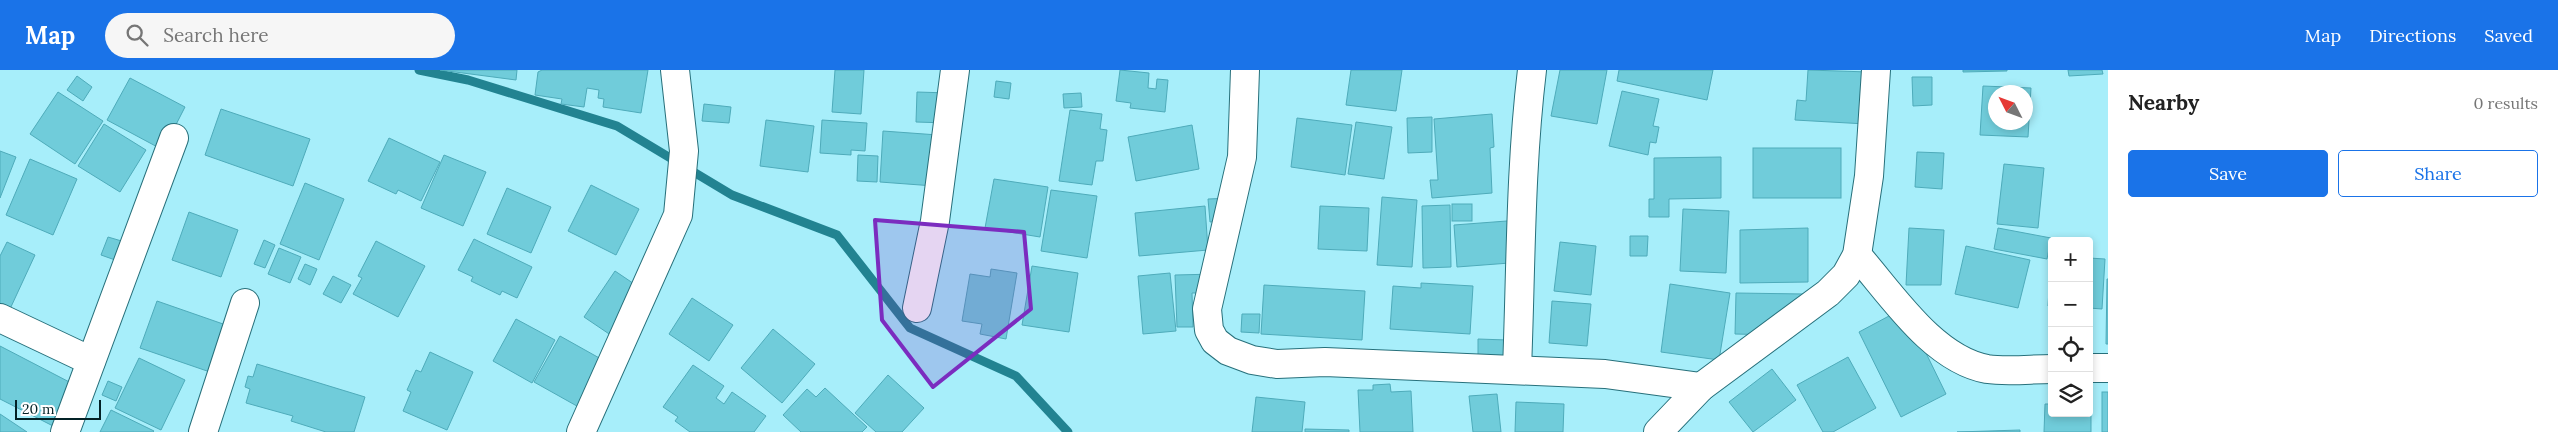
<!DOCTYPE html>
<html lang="en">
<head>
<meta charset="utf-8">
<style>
	:root { --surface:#fff; --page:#f6f6f6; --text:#222; --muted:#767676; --line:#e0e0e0; --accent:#1a73e8 }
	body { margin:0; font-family:Lora,serif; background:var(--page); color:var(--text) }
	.controls { position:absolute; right:15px; bottom:15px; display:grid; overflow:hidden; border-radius:5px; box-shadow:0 2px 8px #0003 }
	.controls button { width:45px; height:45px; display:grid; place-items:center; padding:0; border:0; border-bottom:1px solid var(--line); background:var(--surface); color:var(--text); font:25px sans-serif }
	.compass { position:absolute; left:1988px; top:15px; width:45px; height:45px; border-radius:50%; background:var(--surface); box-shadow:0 2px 8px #0003; rotate:312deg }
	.scale { position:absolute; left:15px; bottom:12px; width:86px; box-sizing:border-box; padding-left:5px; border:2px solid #032226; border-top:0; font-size:14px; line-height:18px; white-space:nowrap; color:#032226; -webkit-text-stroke:4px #fff; paint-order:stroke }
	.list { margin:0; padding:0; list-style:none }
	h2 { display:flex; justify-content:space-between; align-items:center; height:65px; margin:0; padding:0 20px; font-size:21px }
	h2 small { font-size:16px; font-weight:400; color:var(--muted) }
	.actions { display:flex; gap:10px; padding:15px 20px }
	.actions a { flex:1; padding:11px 0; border:1px solid var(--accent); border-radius:5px; text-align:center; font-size:18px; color:var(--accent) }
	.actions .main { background:var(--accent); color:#fff }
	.icon { flex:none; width:28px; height:28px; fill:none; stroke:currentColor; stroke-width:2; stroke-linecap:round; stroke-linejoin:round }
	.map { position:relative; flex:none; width:2108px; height:362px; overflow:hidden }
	header { display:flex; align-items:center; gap:30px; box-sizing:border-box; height:70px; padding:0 25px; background:var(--accent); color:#fff }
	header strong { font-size:24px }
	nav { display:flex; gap:28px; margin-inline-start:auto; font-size:18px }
	.search { width:350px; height:45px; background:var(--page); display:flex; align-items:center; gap:12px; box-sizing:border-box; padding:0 18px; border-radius:28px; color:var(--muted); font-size:19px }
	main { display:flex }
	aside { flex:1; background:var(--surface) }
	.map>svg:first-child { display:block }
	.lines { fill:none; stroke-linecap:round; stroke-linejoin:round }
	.stream { stroke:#228391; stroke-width:9 }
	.building { fill:#70ccda; stroke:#4eabba; fill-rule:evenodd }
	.minor-casing { stroke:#27707b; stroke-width:30 }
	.minor { stroke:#fff; stroke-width:28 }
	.marked { fill:#7b2cbf; fill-opacity:0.2; stroke:#7b2cbf; stroke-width:4; stroke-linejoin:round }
</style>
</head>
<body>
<header>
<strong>Map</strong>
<div class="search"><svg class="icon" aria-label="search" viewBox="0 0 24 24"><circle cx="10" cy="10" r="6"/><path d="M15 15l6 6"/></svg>Search here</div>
<nav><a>Map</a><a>Directions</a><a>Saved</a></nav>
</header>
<main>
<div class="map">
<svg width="2108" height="362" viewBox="0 0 2108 362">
	<rect width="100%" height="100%" fill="#a7eefa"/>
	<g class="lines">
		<path class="stream" d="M419,0L468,10L617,56L732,125L837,165L910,258L1016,306L1068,362"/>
	</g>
	<g class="building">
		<path d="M440,0H517L516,10Z"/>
		<path d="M542,0H648L641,43L603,37L604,29L598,28L599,20L587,18L584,37L561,34L562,29L535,25L538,2Z"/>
		<path d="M835,0H864L861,44L832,42Z"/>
		<path d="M1120,0L1149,3L1148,18L1156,19L1157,9L1168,10L1165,42L1130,38L1131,33L1116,31Z"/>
		<path d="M1351,0H1402L1396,41L1346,35Z"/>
		<path d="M1560,0H1607L1597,54L1551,46Z"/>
		<path d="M1619,0H1713L1707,30L1617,11Z"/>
		<path d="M1808,0L1869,2L1866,54L1795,50L1797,30L1806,31Z"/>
		<path d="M1963,0H2007V1L1963,2Z"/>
		<path d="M2068,0H2102L2103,4L2069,6Z"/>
		<path d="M77,6L92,17L83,31L67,20Z"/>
		<path d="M1912,7H1932V35L1913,36Z"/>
		<path d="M130,8L185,37L163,80L107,50Z"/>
		<path d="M996,11L1011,13L1009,29L994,27Z"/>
		<path d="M1983,16L2031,18L2028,67L1980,65ZM1996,22H2026V52H1996Z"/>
		<path d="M1622,21L1659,29L1653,56L1659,57L1656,73L1650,72L1648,85L1609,76Z"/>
		<path d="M58,22L103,51L75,94L30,64Z"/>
		<path d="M917,22L949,23L948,53L916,52Z"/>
		<path d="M1081,23L1082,37L1064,38L1063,24Z"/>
		<path d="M704,34L731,37L729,53L702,51Z"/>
		<path d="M221,39L310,69L293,116L205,85Z"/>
		<path d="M1070,40L1102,44L1100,59L1107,60L1103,91H1096L1092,115L1059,111Z"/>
		<path d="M1492,44L1494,77L1490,78L1492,123L1432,128L1430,110H1438L1434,49Z"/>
		<path d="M1432,47V82L1408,83L1407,48Z"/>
		<path d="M1297,48L1352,55L1345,105L1291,97Z"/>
		<path d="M766,50L814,56L808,102L760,96Z"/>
		<path d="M822,50L867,53L865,81L851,80V85L820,83Z"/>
		<path d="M1356,52L1392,57L1384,109L1348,104Z"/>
		<path d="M104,54L146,80L120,122L78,96Z"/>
		<path d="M1192,55L1199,99L1136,111L1128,67Z"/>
		<path d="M883,61L938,65L934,116L880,112Z"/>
		<path d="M389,68L440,92L421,131L398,120L396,124L368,111Z"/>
		<rect x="1753" y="78" width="88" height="50"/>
		<path d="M0,81L16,87L0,128Z"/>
		<path d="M1917,82L1944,83L1942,119L1915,117Z"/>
		<path d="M444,85L486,102L463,156L421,138Z"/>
		<path d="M858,85L878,86L877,112L857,111Z"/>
		<path d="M1721,87V128L1669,129V147H1649V129H1654V88Z"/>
		<path d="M30,89L77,109L53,165L6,145Z"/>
		<path d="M2004,94L2044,98L2038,158L1997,154Z"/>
		<path d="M994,109L1048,117L1040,167L985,158Z"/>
		<path d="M305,113L344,129L319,190L280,174Z"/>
		<path d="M591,115L639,139L616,185L568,161Z"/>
		<path d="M507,118L551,137L531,183L487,164Z"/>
		<path d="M1051,120L1097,126L1087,188L1041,181Z"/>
		<path d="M1382,127L1417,130L1412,197L1377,195Z"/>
		<path d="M1231,128V150L1210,152L1208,129Z"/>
		<rect x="1452" y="134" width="20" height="17"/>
		<path d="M1450,135L1451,197L1423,198L1422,136Z"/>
		<path d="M1205,136L1208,180L1139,186L1135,143Z"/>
		<path d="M1320,136L1369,138L1367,181L1318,179Z"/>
		<path d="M1683,139L1729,141L1726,203L1680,201Z"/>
		<path d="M189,142L238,160L221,207L172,190Z"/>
		<path d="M1520,150L1523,192L1457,197L1454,155Z"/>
		<path d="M1808,158V212L1740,213V160Z"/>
		<path d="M1909,158L1944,160L1941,215H1906Z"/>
		<path d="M1998,158L2051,168L2047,189L1994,179Z"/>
		<path d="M1630,166H1648L1647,186H1630Z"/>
		<path d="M108,167L125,172L118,191L101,185Z"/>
		<path d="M474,169L532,197L517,228L502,221L500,225L471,211L473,207L458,200Z"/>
		<path d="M264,170L275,175L265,198L254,194Z"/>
		<path d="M376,171L425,196L398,247L353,224L362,208L358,206Z"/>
		<path d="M7,172L35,185L10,239L0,234V186Z"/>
		<path d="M1560,172L1596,176L1591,225L1554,221Z"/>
		<path d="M1966,176L2030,190L2018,238L1955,224Z"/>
		<path d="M279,178L301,187L290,213L268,204Z"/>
		<path d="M2051,186H2052V236H2048Z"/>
		<path d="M2089,188L2105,189L2102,239L2089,238Z"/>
		<path d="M305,194L317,199L310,215L298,209Z"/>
		<path d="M1032,196L1078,203L1069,262L1022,255Z"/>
		<path d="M991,199L1017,203L1006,269L980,264L982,254L962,251L970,204L990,207Z"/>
		<path d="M615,201L652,226L621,272L584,247Z"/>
		<path d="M1170,203L1176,261L1143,264L1138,206Z"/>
		<path d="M1216,204L1199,223H1192L1193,257H1177L1175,205Z"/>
		<path d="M333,206L351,215L341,233L323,224Z"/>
		<path d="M2107,209H2108V274H2106Z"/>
		<path d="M1421,213L1473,216L1470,264L1390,259L1393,216L1421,218Z"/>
		<path d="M1670,214L1730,223L1719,290L1661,282Z"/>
		<path d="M1264,215L1365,221L1362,270L1261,264Z"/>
		<path d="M1736,223L1804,224L1780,265L1735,264Z"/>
		<path d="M692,228L733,255L709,291L669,264Z"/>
		<path d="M157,231L226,255L210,302L140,278Z"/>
		<path d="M1552,231L1591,234L1587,276L1549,273Z"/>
		<path d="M1904,238L1946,324L1901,347L1859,262Z"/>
		<path d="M1242,244H1260L1259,263L1241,262Z"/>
		<path d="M516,249L555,270L532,313L493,291Z"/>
		<path d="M773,259L815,294L782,333L741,298Z"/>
		<path d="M560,266L610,294L584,340L534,312Z"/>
		<path d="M1478,269L1507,270L1506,286H1478Z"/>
		<path d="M0,276L77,316L55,357L0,329Z"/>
		<path d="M430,282L473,302L447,360L403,341L411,322L407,320L416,300L421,302Z"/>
		<path d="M1848,287L1876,338L1833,362H1823L1797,315Z"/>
		<path d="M139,288L185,310L161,360L115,338Z"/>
		<path d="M257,294L365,327L354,362H326L291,351L293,346L246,333L250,319L245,317L248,306L253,307Z"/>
		<path d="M693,295L724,316L716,328L724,334L732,322L766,346L754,362H690L675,351L678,347L663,337Z"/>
		<path d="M1772,299L1796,330L1753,362L1729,332Z"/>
		<path d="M888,305L924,338L902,362H876L855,343Z"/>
		<path d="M108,311L122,317L116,331L102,325Z"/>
		<path d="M1390,314L1391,322L1411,321L1413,362H1360L1358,320H1373V315Z"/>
		<path d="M825,318L867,357L862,362H801L783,345L807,319L816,327Z"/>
		<rect x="2102" y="322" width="6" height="40"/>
		<path d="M1497,324L1501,362H1473L1469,326Z"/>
		<path d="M1256,327L1305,332L1302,362H1252Z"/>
		<path d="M1516,332L1564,334L1563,362H1515Z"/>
		<path d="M2045,334H2052V343H2089V335H2091V362H2044Z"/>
		<path d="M111,340L154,361L153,362H100Z"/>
		<path d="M0,344L27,362H0Z"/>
		<path d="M1305,359L1349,360V362H1305Z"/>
		<path d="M2020,360V362H1957Z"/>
	</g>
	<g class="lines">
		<g class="minor-casing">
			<g id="minor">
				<path d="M1245,0L1242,87L1207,239L1209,260L1215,271L1228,281L1252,290L1277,294L1325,292L1605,304L1701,317"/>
				<path d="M1857,185C1892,225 1933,289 1987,299C2007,302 2031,299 2052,299"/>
				<path d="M917,238L935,151L955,0"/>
				<path d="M0,248L91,291"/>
				<path d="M2089,298H2108"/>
				<path d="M1517,299C1521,199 1520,99 1532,0"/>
				<path d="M65,362L174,68"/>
				<path d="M203,362L245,233"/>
				<path d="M581,362L678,145L684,81L675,0"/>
				<path d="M1658,362L1701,317L1828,223L1846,205L1857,185L1869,106L1876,0"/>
			</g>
		</g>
		<use href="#minor" class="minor"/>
	</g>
	<path class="marked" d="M875,150L1024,162L1031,239L933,317L882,250Z"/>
</svg>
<div class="controls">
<button>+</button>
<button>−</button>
<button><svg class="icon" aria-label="locate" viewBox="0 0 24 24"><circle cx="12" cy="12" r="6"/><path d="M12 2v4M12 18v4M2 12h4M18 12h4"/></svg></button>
<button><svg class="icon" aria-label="layers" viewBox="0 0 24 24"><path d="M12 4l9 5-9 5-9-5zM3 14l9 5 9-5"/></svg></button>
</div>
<svg class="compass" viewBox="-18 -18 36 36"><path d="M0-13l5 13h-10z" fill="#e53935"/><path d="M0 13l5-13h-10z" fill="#767676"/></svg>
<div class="scale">20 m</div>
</div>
<aside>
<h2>Nearby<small>0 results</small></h2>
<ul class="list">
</ul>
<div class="actions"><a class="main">Save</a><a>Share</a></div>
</aside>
</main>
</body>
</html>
